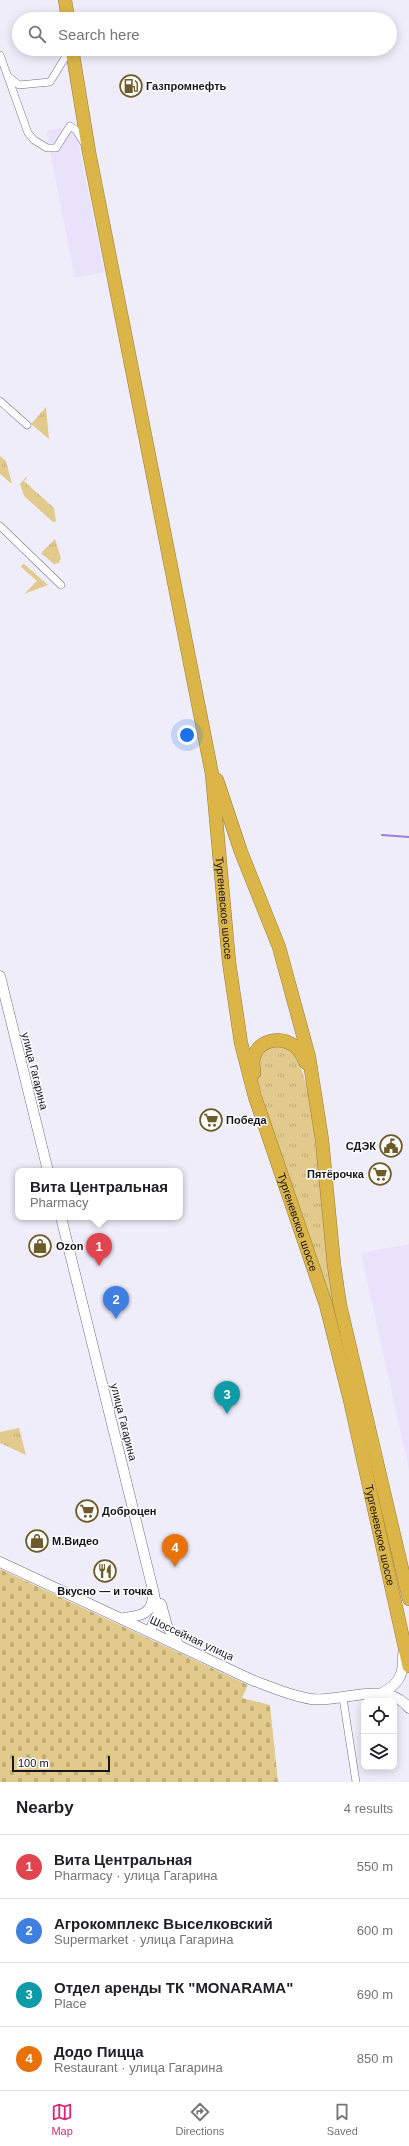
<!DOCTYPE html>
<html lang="en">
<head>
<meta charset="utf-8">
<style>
	:root { --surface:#fff; --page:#f2f2f2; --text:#202124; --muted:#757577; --line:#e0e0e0; --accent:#db2777 }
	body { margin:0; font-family:Helvetica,sans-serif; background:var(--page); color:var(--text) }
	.controls { position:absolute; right:12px; bottom:12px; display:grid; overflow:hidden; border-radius:8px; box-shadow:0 2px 10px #0003 }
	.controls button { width:36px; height:36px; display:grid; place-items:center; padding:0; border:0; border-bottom:1px solid var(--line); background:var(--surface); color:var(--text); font:20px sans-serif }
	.scale { position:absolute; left:12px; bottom:10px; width:98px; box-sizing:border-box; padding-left:4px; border:2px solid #17151d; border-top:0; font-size:11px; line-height:14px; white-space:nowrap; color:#17151d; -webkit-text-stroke:3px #fdfdfd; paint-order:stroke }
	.you { position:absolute; left:187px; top:735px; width:14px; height:14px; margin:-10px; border:3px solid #fff; border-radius:50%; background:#1a73e8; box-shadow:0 0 0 6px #1a73e833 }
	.badge { display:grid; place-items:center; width:26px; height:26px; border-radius:50%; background:var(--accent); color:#fff; font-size:13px; font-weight:700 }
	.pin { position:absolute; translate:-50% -33px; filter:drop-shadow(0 1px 2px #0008) }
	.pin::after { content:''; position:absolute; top:21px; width:14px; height:12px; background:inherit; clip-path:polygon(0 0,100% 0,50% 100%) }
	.popup { position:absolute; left:15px; top:1168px; width:168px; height:52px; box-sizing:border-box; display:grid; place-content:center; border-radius:8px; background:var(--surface); filter:drop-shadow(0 1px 3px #0005); font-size:13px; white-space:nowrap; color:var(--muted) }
	.popup b { font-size:15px; color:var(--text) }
	.popup::after { content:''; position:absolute; left:50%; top:100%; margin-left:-8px; border:8px solid transparent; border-top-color:var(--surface) }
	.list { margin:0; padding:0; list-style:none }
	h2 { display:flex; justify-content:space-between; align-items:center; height:52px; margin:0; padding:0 16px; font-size:17px }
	h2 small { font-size:13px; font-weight:400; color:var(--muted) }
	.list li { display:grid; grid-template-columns:26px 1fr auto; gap:12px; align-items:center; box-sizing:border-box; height:64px; padding:0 16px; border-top:1px solid var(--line) }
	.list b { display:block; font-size:15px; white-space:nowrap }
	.list p { margin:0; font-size:13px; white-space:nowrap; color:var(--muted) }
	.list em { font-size:13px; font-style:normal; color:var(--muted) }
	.icon { flex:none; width:22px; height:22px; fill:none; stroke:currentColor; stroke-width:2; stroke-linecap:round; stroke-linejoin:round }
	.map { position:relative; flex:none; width:409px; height:1782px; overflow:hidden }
	.search { position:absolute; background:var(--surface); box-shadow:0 2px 10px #0003; left:12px; right:12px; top:12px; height:44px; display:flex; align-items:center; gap:10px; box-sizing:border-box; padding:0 14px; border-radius:22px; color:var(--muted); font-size:15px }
	.sheet { height:308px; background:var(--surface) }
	nav { display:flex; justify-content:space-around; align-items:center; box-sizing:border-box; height:56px; border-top:1px solid var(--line); background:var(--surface); font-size:11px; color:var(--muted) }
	nav a { display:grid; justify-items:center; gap:2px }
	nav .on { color:var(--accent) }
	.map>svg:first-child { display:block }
	.built { fill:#e8e3fb }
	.grass { fill:url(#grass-tufts) }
	.cemetery { fill:url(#cemetery-stones) }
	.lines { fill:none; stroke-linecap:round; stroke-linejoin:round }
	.stream { stroke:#9982d3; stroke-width:2 }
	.street-casing { stroke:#716d81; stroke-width:8 }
	.secondary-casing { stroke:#716d81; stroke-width:11 }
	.highway-casing { stroke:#967d39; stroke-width:14 }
	.street { stroke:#fff; stroke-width:7 }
	.secondary { stroke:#fff; stroke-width:10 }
	.highway { stroke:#dbb548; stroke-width:13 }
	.labels { text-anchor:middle; stroke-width:3; stroke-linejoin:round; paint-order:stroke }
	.poi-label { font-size:11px; font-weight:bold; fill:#17151d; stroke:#fdfdfd; text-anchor:start }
	.street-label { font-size:11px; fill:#17151d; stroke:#fdfdfd }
</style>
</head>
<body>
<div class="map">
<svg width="409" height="1782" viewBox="0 0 409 1782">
	<defs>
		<pattern id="grass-tufts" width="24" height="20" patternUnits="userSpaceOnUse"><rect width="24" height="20" fill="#e2ca8c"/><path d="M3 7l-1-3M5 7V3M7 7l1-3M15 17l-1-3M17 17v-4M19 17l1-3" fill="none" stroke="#c1ad78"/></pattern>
		<pattern id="cemetery-stones" width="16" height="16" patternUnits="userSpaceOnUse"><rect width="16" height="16" fill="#e2ca8c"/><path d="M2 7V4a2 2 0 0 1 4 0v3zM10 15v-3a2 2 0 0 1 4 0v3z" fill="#c1ad78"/></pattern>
	</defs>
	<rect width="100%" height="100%" fill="#f0edfb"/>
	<g class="built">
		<path d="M60,128L73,132L78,140L104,272L75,278L46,131Z"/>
		<path d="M409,1244V1470L361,1253Z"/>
	</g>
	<g class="grass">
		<path d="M46,407L49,439L31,424Z"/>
		<path d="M0,456L6,461L12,484L0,474Z"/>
		<path d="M26,477L27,478L24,481L54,508L56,521L53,522L24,496L20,484Z"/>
		<path d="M55,539L61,558L59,563L54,564L41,553Z"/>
		<path d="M23,564H24L48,585L24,594L37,581L21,567Z"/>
		<path d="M272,1043L291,1048C312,1081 313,1128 318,1166C323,1213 328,1260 333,1307L273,1133L258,1081V1058Z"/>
		<path d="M19,1428L26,1455L0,1443V1432Z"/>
	</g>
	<path class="cemetery" d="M0,1569L248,1685L242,1698L270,1705L278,1782H0Z"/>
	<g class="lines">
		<path class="stream" d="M382,835L409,837"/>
		<g class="street-casing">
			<g id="street">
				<path d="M0,55L28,133L34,140L47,148H56L70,126L76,130L84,143"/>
				<path d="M9,77L19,85L50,82L66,56L67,49"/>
				<path d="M0,401L27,425"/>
				<path d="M0,526L61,585"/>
				<path d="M343,1698L356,1782"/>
			</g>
		</g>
		<g class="secondary-casing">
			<g id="secondary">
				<path d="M0,976L48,1171"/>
				<path d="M61,1217L153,1590L158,1613L150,1631"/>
				<path d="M0,1562L252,1680C271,1687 291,1696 311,1699C342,1703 386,1679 409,1708"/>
				<path d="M161,1604L167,1626L178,1644"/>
				<path d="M124,1618C139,1616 152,1615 153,1596"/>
				<path d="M382,1693C399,1684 404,1674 403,1655"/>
			</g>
		</g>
		<g class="highway-casing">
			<g id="highway">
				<path d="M65,0L68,19"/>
				<path id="s1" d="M72,49L89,152L212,774L229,962L241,1043L255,1097L326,1305L350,1400L409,1666"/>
				<path d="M217,780L241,852L279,947L309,1057L322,1140L334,1265L340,1305L409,1599"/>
				<path d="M254,1073C254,1068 252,1061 254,1057C258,1040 280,1036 293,1045C300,1049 303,1056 306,1063"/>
			</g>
		</g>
		<use href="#street" class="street"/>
		<use href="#secondary" class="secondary"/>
		<use href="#highway" class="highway"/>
	</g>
	<defs>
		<g id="fuel-ring" transform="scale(1.15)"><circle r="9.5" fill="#fdfdfd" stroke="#6d5b29" stroke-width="1.5"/><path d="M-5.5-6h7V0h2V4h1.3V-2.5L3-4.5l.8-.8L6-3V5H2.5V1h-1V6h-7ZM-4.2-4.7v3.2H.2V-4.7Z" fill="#6d5b29"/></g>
		<g id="supermarket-ring" transform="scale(1.15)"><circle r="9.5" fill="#fdfdfd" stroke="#6d5b29" stroke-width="1.5"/><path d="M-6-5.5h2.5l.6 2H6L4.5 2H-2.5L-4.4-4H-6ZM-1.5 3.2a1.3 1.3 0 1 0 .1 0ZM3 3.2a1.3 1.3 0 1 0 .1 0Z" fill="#6d5b29"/></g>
		<g id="civic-ring" transform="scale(1.15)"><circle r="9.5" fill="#fdfdfd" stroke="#6d5b29" stroke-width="1.5"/><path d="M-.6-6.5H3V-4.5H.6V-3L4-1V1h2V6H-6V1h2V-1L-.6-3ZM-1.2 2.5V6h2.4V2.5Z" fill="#6d5b29"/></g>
		<g id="shop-ring" transform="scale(1.15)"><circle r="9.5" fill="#fdfdfd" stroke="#6d5b29" stroke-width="1.5"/><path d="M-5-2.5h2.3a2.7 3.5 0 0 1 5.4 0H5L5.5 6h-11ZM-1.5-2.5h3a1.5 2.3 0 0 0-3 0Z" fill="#6d5b29"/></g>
		<g id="restaurant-ring" transform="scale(1.15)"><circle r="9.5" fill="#fdfdfd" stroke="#6d5b29" stroke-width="1.5"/><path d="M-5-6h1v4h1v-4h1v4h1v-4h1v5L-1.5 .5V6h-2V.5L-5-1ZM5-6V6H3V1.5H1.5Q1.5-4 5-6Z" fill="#6d5b29"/></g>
	</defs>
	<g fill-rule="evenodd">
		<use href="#fuel-ring" x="131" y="86"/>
		<use href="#supermarket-ring" x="211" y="1120"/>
		<use href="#civic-ring" x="391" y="1146"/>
		<use href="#supermarket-ring" x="380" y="1174"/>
		<use href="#shop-ring" x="40" y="1246"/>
		<use href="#supermarket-ring" x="87" y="1511"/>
		<use href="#shop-ring" x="37" y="1541"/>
		<use href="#restaurant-ring" x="105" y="1571"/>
	</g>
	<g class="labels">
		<g class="poi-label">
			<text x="146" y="90">Газпромнефть</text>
			<text x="226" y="1124">Победа</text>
			<text x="376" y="1150" text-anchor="end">СДЭК</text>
			<text x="364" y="1178" text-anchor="end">Пятёрочка</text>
			<text x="56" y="1250">Ozon</text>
			<text x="102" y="1515">Доброцен</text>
			<text x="52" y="1545">М.Видео</text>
			<text x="105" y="1595" text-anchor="middle">Вкусно — и точка</text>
		</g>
		<g class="street-label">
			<text dy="4" stroke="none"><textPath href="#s1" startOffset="873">Тургеневское шоссе</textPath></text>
			<text transform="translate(35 1071) rotate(76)" y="4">улица Гагарина</text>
			<text dy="4" stroke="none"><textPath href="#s1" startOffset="1197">Тургеневское шоссе</textPath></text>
			<text transform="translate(124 1422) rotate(76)" y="4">улица Гагарина</text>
			<text dy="4" stroke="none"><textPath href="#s1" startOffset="1521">Тургеневское шоссе</textPath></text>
			<text transform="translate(192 1638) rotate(25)" y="4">Шоссейная улица</text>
		</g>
	</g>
</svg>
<div class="controls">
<button><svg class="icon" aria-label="locate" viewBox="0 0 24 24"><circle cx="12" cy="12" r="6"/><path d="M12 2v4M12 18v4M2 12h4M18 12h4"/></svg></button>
<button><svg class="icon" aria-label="layers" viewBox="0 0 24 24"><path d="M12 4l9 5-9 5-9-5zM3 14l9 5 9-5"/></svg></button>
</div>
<div class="scale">100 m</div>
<div class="you"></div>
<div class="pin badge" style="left:99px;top:1266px;background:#e0444e">1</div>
<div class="popup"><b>Вита Центральная</b>Pharmacy</div>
<div class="pin badge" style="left:116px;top:1319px;background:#3f7fe0">2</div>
<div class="pin badge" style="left:227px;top:1414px;background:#0f9aa8">3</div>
<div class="pin badge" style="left:175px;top:1567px;background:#e8710a">4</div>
<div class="search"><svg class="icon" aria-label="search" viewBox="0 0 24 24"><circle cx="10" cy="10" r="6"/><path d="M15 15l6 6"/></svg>Search here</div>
</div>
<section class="sheet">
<h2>Nearby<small>4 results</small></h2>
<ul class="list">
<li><span class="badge" style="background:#e0444e">1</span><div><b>Вита Центральная</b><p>Pharmacy · улица Гагарина</p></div><em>550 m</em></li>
<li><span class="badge" style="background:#3f7fe0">2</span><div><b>Агрокомплекс Выселковский</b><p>Supermarket · улица Гагарина</p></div><em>600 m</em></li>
<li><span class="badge" style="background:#0f9aa8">3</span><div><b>Отдел аренды ТК &quot;MONARAMA&quot;</b><p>Place</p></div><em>690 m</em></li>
<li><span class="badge" style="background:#e8710a">4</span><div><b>Додо Пицца</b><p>Restaurant · улица Гагарина</p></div><em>850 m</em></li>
</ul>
</section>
<nav>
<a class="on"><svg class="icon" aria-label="map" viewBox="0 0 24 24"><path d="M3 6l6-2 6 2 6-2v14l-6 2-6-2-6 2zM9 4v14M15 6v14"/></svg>Map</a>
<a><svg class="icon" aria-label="directions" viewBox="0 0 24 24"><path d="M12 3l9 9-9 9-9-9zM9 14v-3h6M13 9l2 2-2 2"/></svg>Directions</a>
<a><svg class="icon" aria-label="saved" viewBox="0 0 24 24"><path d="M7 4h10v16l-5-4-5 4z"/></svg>Saved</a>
</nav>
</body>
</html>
